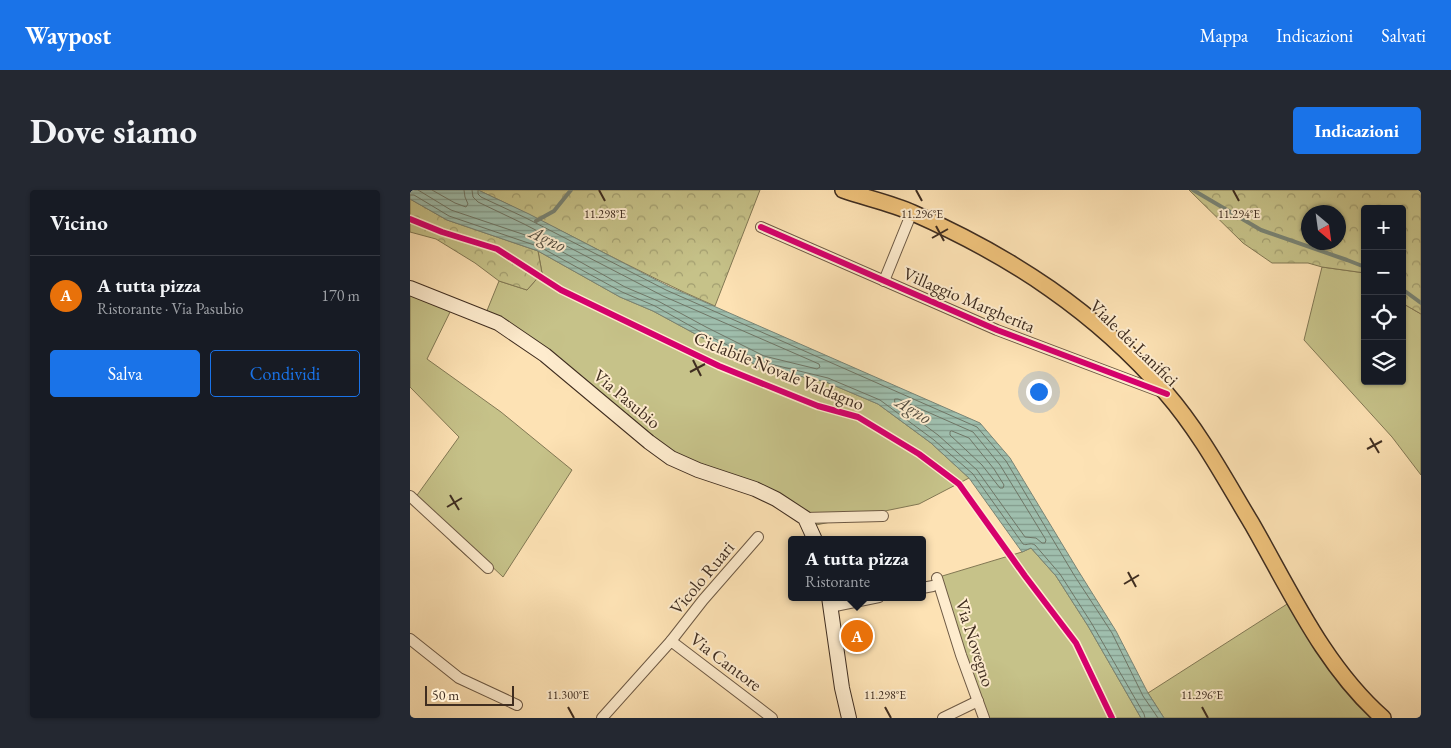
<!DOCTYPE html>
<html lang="it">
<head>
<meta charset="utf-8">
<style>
	:root { --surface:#171b24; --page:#242831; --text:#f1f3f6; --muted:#9ea1a6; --line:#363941; --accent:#1a73e8 }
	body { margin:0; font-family:"EB Garamond",serif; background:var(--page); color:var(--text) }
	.controls { position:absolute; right:15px; top:15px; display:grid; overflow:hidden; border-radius:5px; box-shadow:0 1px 4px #0004 }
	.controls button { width:45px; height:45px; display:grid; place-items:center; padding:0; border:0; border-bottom:1px solid var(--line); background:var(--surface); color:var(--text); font:25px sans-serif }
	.compass { position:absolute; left:891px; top:15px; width:45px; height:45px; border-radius:50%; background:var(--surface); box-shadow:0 1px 4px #0004; rotate:151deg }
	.scale { position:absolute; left:15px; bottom:12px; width:89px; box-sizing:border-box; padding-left:5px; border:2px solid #3f2d20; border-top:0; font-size:14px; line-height:18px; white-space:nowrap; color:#3f2d20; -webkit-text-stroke:4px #feecce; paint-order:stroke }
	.you { position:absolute; left:628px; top:201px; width:18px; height:18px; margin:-12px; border:4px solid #fff; border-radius:50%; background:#1a73e8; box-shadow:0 0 0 8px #1a73e833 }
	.badge { display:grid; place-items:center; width:32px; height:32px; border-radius:50%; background:var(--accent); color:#fff; font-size:16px; font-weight:700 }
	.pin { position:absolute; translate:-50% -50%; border:2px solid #fff; box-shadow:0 1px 5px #0006 }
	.popup { position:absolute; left:378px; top:346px; width:138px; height:65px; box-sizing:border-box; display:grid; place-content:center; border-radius:5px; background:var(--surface); filter:drop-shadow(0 1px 4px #0005); font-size:16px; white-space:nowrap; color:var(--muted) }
	.popup b { font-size:19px; color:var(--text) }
	.popup::after { content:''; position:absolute; left:50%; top:100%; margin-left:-10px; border:10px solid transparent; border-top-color:var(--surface) }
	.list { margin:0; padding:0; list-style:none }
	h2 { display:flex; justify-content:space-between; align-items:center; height:65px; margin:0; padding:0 20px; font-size:21px }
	h2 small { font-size:16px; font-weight:400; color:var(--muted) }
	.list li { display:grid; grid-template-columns:32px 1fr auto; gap:15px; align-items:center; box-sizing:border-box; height:80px; padding:0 20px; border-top:1px solid var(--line) }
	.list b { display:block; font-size:19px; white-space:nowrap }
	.list p { margin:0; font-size:16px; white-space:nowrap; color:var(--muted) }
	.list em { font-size:16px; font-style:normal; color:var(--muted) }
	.actions { display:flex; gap:10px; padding:15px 20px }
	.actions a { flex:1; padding:11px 0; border:1px solid var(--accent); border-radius:5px; text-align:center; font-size:18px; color:var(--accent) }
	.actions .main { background:var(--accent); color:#fff }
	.icon { flex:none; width:28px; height:28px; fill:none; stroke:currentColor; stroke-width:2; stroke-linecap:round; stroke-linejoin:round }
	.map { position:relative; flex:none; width:1011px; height:528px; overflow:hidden; border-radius:5px }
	header { display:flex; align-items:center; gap:30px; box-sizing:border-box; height:70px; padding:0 25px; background:var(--accent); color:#fff }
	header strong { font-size:24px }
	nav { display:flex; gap:28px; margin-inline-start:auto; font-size:18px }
	.intro { display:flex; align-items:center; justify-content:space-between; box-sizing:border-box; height:120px; padding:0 30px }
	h1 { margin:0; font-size:35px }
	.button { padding:12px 22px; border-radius:5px; background:var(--accent); color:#fff; font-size:18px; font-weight:700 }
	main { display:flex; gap:30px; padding:0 30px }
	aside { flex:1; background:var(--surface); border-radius:5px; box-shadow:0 1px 4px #0004 }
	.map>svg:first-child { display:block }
	.green { fill:#c6c289; stroke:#827854 }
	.forest { fill:url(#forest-crowns); stroke:#827854; fill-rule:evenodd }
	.water { fill:url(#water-rules); stroke:#798475 }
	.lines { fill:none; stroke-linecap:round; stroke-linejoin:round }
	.shore { stroke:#6f7666; stroke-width:1 }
	.stream { stroke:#798475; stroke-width:4 }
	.street-casing { stroke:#6e5a45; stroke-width:12 }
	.secondary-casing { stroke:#3f2d20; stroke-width:16 }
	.primary-casing { stroke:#3f2d20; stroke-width:18 }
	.street { stroke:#feecce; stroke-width:10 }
	.secondary { stroke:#feecce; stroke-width:14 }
	.primary { stroke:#eec17a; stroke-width:15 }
	.cycleway-casing { stroke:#feecce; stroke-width:9 }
	.cycleway { stroke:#d6006c; stroke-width:6 }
	.ticks { fill:none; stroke:#3f2d20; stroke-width:2 }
	.labels { text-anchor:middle; stroke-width:4; stroke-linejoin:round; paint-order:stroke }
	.street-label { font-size:18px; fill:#3f2d20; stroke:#feecce }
	.water-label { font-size:19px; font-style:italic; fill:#575143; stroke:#feecce }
	.ticks-label { font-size:12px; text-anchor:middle; fill:#3f2d20; stroke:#feecce; stroke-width:4; stroke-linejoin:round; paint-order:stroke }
</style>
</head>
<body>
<header>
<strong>Waypost</strong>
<nav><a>Mappa</a><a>Indicazioni</a><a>Salvati</a></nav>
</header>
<div class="intro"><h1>Dove siamo</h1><a class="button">Indicazioni</a></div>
<main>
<aside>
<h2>Vicino<small></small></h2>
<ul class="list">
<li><span class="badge" style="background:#e8710a">A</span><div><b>A tutta pizza</b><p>Ristorante · Via Pasubio</p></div><em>170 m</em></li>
</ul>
<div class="actions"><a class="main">Salva</a><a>Condividi</a></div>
</aside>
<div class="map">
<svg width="1011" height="528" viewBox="0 0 1011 528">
	<defs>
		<pattern id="forest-crowns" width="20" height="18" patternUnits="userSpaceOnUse" patternTransform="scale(1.25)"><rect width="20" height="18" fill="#c6c289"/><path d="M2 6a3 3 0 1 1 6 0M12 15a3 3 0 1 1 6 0" fill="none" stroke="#a29e70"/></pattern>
		<pattern id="water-rules" width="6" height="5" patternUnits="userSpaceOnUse" patternTransform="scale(1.25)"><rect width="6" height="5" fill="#9fbead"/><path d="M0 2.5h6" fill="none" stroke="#839b8c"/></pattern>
	</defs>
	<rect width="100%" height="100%" fill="#fde2b4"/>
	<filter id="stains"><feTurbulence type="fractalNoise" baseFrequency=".004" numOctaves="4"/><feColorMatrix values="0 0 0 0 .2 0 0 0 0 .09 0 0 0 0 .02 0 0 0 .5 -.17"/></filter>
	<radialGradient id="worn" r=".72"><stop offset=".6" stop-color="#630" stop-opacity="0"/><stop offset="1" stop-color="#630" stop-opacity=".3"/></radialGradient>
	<g class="green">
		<path d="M128,61L210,107L243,121L291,147L350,177L416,192L468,214L521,253L559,288L509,314L396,337L372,312L263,269L137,164L74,128L89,91L117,100L132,83Z"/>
		<path d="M912,77L955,83V191H992V113L1011,124V285L982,247L894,150Z"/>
		<path d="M0,103L43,116L17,169L91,222L162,280L93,387L75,370L68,376L41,352L40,340L5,308L49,247L0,197Z"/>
		<path d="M621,358L646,386L678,436L731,528H571L529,387L612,362Z"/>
		<path d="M885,409L974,528H754L738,503Z"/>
	</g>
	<g class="forest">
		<path d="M68,0H350L305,116C224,81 148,37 68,0Z"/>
		<path d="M779,0H1011V124L992,113V19H955V83L912,77L898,73H862L833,53ZM928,22V52H898V22Z"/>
		<path d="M0,9L37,30L128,61L132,83L117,100L89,91L65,73L26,49L0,42Z"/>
	</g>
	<path class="water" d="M0,0H68L119,24L258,96L570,233L600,268L669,382L706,441L738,503L754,528H731L678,436L646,386L621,358L612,362L559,288L521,253L468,214L416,192L350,177L291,147L243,121L210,107L128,61L37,30L0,9Z"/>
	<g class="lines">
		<g class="shore">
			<path d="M8,0L41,20L133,51L215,97L248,111L296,137L354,166L407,179L410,177L409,174L253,106L114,34L68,12L63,7L62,0"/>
			<path d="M22,0L45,13L56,17L58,14L55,7L54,0"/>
			<path d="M68,0V4L71,7L116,28L256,100L567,237L596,271L664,385L702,443L733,506L748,528"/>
			<path d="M0,5H4L39,26L130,57L212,102L245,116L293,143L352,172L418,188L470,210L524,250L563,284L613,354C617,356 620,352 625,355L650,384L682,434L734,524L735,528"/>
			<path d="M485,209H488L563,242L590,275L636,350L635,353H632L626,348L615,347L567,280L528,245L485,213Z"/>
			<path d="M542,241L559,248L584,279L594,295L593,298H590L572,275L540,245V242Z"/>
		</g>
		<g class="stream">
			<path d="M783,0L851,40L937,70L955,77"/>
			<path d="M126,31L144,21L161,0"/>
			<path d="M992,99L1011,113"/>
		</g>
		<g class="street-casing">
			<g id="street">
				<path d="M351,37L587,140L754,203"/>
				<path d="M474,91L502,22"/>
				<path d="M0,306L78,378"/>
				<path d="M395,328L473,326"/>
				<path d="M527,388L551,465L574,528"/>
				<path d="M512,398L523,396"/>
				<path d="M420,417L469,407"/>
				<path d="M0,449L49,488L107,515"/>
				<path d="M261,451L293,410L348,347"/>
				<path d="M192,528L261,451L362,528"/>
				<path d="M533,528L568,511"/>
			</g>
		</g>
		<g class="secondary-casing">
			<g id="secondary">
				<path d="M0,98L88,133L135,165L239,252L261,268L288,280L345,299L366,309L395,328L405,350"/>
				<path d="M419,407L432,498L439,528"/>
			</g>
		</g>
		<g class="primary-casing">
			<path id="primary" d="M433,0C456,8 481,13 503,23C601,66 686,122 756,203C790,242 816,291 842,334C881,402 914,476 973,528"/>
		</g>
		<use href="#street" class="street"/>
		<use href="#secondary" class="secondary"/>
		<use href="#primary" class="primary"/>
		<g class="cycleway-casing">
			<g id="cycleway">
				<path d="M0,29L32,42L87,59L151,100L309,176L408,216L448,227L509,264L549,294L615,386L666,453L702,528"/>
				<path d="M351,37L587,140L757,204"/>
			</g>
		</g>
		<use href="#cycleway" class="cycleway"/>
	</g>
	<path class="ticks" d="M189,0L195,11M506,0L512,11M823,0L829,11M526,36L534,51M522,48L538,39M283,170L291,186M280,182L295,174M960,248L969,263M957,259L972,251M40,305L49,320M37,317L52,308M718,382L726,397M714,394L729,385M158,517L164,528M475,517L481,528M792,517L798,528"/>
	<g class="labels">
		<g class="street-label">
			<text transform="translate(559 110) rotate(23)" y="6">Villaggio Margherita</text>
			<text transform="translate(724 153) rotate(44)" y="6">Viale dei Lanifici</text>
			<text transform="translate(369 181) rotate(22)" y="6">Ciclabile Novale Valdagno</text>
			<text transform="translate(217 209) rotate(40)" y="6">Via Pasubio</text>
			<text transform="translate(292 388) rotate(-50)" y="6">Vicolo Ruari</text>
			<text transform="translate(565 453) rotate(72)" y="6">Via Novegno</text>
			<text transform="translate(316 472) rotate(37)" y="6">Via Cantore</text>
		</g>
		<g class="water-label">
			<text transform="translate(138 48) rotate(25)" y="7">Agno</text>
			<text transform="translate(504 219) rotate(31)" y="7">Agno</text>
		</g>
	</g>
	<g class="ticks-label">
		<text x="829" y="28">11.294°E</text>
		<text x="195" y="28">11.298°E</text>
		<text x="512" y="28">11.296°E</text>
		<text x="158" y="509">11.300°E</text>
		<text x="475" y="509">11.298°E</text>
		<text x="792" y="509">11.296°E</text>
	</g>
	<rect width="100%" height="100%" filter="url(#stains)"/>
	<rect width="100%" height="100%" fill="url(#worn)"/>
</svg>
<div class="controls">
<button>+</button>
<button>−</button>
<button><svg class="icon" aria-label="locate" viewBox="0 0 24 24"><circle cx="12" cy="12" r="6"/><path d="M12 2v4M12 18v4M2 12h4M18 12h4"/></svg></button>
<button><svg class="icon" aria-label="layers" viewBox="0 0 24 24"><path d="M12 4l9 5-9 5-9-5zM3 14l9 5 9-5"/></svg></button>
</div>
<svg class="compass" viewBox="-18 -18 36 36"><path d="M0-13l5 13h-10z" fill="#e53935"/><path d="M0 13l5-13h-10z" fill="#9ea1a6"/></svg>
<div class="scale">50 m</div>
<div class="you"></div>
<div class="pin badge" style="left:447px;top:446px;background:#e8710a">A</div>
<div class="popup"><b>A tutta pizza</b>Ristorante</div>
</div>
</main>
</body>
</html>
